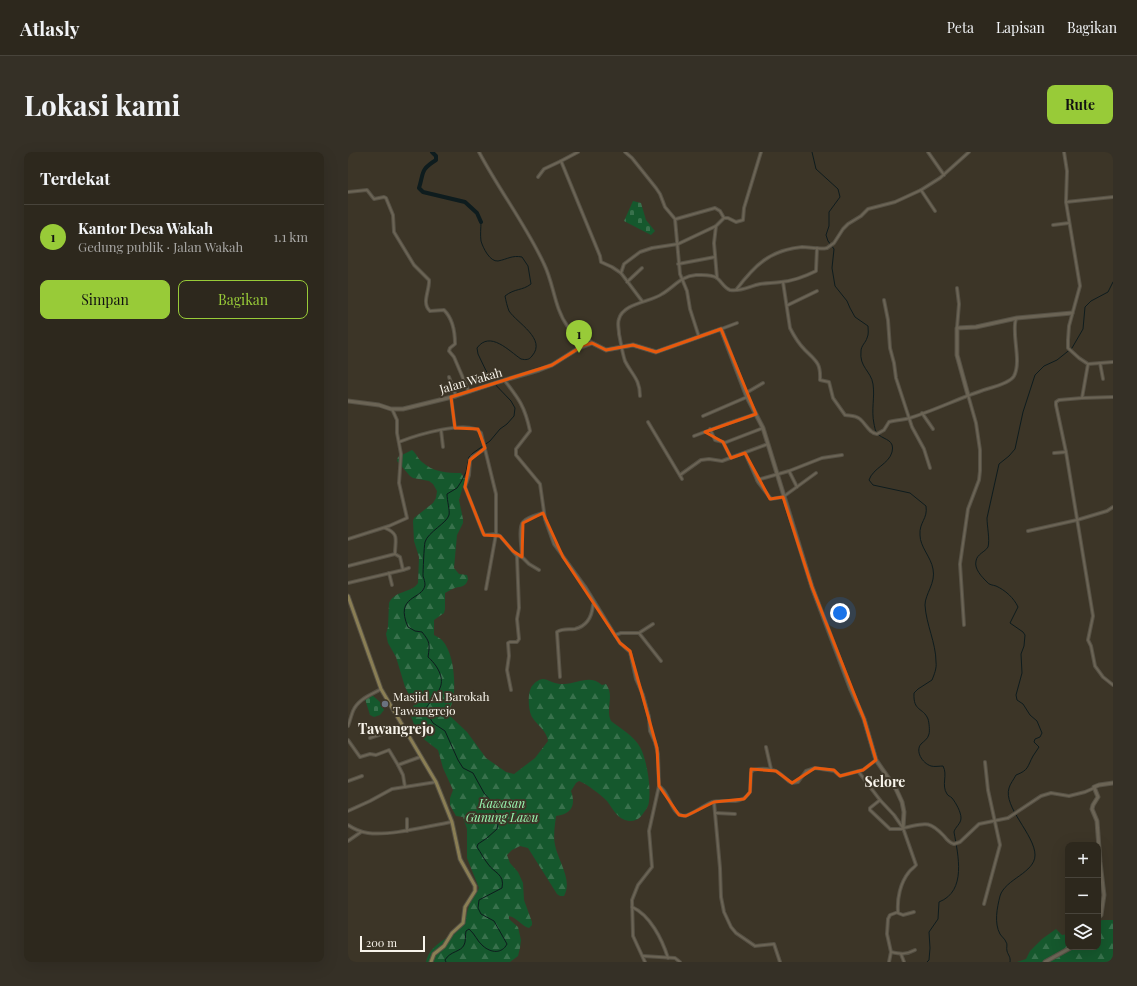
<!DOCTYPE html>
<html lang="id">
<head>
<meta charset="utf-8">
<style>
	:root { --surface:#2d281d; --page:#353026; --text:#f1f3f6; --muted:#a7a6a4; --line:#48443b; --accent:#98cb38 }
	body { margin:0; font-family:"Playfair Display",serif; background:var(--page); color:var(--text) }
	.controls { position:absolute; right:12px; bottom:12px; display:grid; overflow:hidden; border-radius:8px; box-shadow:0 4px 16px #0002 }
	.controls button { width:36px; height:36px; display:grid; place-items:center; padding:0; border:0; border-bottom:1px solid var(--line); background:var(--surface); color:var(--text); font:20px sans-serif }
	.scale { position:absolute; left:12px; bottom:10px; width:65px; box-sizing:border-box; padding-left:4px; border:2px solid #f8f4eb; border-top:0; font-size:11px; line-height:14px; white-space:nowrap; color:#f8f4eb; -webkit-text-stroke:3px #3c3527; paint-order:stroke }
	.you { position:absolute; left:492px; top:461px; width:14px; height:14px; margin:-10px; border:3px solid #fff; border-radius:50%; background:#1a73e8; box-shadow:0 0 0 6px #1a73e833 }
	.badge { display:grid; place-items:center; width:26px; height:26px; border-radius:50%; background:var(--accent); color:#111; font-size:13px; font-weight:700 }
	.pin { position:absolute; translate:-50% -33px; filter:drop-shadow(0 1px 2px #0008) }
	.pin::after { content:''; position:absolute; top:21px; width:14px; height:12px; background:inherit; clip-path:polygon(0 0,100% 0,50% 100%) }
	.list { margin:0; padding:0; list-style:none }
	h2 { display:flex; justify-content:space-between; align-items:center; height:52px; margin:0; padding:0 16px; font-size:17px }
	h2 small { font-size:13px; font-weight:400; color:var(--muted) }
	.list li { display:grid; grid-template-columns:26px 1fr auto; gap:12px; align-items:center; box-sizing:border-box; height:64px; padding:0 16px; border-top:1px solid var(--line) }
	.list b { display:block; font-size:15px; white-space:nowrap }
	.list p { margin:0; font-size:13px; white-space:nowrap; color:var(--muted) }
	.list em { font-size:13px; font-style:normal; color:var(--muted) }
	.actions { display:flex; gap:8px; padding:12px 16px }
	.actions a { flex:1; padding:9px 0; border:1px solid var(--accent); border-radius:8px; text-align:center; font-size:14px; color:var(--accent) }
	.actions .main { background:var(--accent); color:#111 }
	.icon { flex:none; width:22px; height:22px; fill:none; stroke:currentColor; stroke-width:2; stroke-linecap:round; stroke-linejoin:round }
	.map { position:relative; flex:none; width:765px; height:810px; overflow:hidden; border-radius:8px }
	header { display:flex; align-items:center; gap:24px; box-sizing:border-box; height:56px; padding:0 20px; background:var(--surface); border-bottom:1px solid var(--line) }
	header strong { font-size:19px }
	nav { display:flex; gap:22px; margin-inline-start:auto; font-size:14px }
	.intro { display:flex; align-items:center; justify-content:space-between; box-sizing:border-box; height:96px; padding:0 24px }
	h1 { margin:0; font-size:28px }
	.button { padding:10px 18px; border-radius:8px; background:var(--accent); color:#111; font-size:14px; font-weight:700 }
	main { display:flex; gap:24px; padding:0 24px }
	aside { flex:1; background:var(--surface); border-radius:8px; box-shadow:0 4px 16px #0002 }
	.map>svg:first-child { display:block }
	.forest { fill:url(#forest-firs) }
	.cemetery { fill:url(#cemetery-stones) }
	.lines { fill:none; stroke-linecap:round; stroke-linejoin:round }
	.stream { stroke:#0e1c1e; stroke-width:1 }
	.river { stroke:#0e1c1e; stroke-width:4 }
	.minor-casing { stroke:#565145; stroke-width:4 }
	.tertiary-casing { stroke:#565145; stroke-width:5 }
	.secondary-casing { stroke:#565145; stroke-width:5 }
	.minor { stroke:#6b6455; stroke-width:2 }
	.tertiary { stroke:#6b6455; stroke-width:3 }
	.secondary { stroke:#8a7e54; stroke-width:3 }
	.marked { fill:none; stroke:#e8590c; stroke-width:3; stroke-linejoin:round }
	.worship-dot { fill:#6b7280; stroke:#3c3527; stroke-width:1.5 }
	.labels { text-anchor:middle; stroke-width:4; stroke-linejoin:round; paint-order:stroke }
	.street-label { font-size:12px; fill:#f8f4eb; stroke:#3c3527 }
	.poi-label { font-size:12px; fill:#f8f4eb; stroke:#3c3527; text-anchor:start }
	.park-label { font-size:12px; font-style:italic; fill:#99f8b1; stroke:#3c3527 }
	.quarter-label { font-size:14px; font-weight:bold; fill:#f8f4eb; stroke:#3c3527 }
</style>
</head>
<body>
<header>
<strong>Atlasly</strong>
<nav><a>Peta</a><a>Lapisan</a><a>Bagikan</a></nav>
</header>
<div class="intro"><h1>Lokasi kami</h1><a class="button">Rute</a></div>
<main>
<aside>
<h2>Terdekat<small></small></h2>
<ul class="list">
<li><span class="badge">1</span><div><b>Kantor Desa Wakah</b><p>Gedung publik · Jalan Wakah</p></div><em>1.1 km</em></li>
</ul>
<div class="actions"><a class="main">Simpan</a><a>Bagikan</a></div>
</aside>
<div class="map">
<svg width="765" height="810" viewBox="0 0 765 810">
	<defs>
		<pattern id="forest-firs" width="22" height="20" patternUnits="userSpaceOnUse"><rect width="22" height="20" fill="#15582d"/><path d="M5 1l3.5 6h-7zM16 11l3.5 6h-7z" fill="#38714c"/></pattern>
		<pattern id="cemetery-stones" width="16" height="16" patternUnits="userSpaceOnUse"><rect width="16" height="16" fill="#15582d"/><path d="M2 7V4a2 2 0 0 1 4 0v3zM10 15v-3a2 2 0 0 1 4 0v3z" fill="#38714c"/></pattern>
	</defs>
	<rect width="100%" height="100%" fill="#3c3527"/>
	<g class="forest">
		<path d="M64,298C68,301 70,307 74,310C85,320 99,321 113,321L117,327L111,348L115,367V371L109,383L106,416L111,422L119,423L120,427C118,435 114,434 107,436C103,437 101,439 97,441V457L96,461L86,468V483C89,485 92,486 94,488C106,501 108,531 105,548C104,553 101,557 101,563L119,580L138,606L158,620L166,622L187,606L200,589C199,579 189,573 184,565C180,558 179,538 185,533C187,530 192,527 195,527C199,527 203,530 207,531C210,532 213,532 216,532C230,532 241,522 254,533L258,532C267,544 257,556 263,569C272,576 286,584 292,595C299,608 303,635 301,649C301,654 297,659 294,663C291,667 287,669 281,669C269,667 265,657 259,649C253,643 239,632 231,629L228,631L223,639C228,653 224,662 208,664C207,673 205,684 207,693C210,709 225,728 216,744H212L209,742L180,696L172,694L164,698L159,703L162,711L170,720L175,731L176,748L184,770V773L181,776C173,774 170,766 161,764V767L170,775L173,788L172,796L170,804L162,810H78C82,790 106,786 116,770C118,767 120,754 123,749C125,744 129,741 131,736L119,706V677L115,665L108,664L102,653V646L105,638L95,616L90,598L73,585L67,575L63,564L66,552L57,535L48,505L40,491L38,482L40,475L41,451C47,438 64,441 70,431L71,405L66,389L65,369L66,366L85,351L88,346L89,339L85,332L81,329L65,326L62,324L49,309L50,305Z"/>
		<path d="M755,768H765V810H669L678,807L682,799L694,787L708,777L714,783L720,782V795H750V769Z"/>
	</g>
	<g class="cemetery">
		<path d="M285,49L293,51L298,68L307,79L303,83L276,69Z"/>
		<path d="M24,543L32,550L36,558L32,563L26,565L22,563L17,547Z"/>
	</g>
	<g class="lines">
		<g class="stream">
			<path d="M464,0L468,17L490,37L492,45L481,60V74L478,83L480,89L486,97L484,116L487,134L499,149L502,156L507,165L520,174C520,178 521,182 519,186C518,190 513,194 513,199C511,215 523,219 525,232C527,246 523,257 526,272C527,276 527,280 531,283C537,288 547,288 544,300C541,312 525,316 521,328L525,333L562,341L578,354C580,367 571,370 572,383C572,395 583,405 585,417C588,431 577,442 577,453C578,472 588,491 588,510C589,516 586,523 584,528L570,537L566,541C565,560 575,555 580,567C581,570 582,579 581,582C580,587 576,589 573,592C567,599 574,611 583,614C586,615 592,614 595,614C600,623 593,633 599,642C600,644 602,644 604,646C608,651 613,660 613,666C613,672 607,675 606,680C610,703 619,739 591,750L590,767L581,780L582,796L581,808L579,810"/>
			<path d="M98,810L97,808C102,799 113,800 116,793C118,790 117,783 118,779L121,777C127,782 129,789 135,794C143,801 154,802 159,792L146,769L133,762L130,756L131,748L154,736C157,722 146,721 140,712C136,707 133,701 129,695L130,692L139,686L149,677L151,667L142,648L136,641L125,621L115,616L110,608L97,579L85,571L77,558C81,550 89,544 92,536C97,525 88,512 80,505C82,492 82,490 74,480L67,479L60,475C46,443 75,448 77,433C77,430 76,427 75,424C75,420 76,394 77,390C80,380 99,371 101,363C102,358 99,349 99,342L109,336L113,330L118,320L121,305L125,301L142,289L152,277L159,272L166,264L167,256L163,249L142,227L130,202L129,196C142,178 161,199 173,207C178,208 181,208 184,204C199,187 169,171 161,159C159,154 158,149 157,144C167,136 174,139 183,132L180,114L174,105C164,103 160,107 150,109C142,110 135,96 133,89C132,83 133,76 133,70"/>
			<path d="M662,810C663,805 660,803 659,799C658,796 660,792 658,790C657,787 654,785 652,782C646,771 649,756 652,744C657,727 687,721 687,703C687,683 655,655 661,636C662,632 666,627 668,623C681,618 679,615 685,604C687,601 689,598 691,595L686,590L687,587L692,585L694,581L689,569L682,563L675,552L669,548L668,543L674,521L673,502L676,494L677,483L675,480L662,471L670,455C666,446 657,438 648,434C645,433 641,433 639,430C634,425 626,417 628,409C629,402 637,400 640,395C642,388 639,374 639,366L651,312L661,304L667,297L675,260L687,223L696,214L709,208L724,196L735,177L737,155L743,149L760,140L765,130"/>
		</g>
		<path class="river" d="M84,0L88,4V8C72,18 76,20 71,36L75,40L117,50L129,61L133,70"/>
		<g class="minor-casing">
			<g id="minor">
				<path d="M131,0C151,38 178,73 196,112C206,132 206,156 220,175L231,177L244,191"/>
				<path d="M230,0L213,9L252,104L253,110L264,115L273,121"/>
				<path d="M277,0L284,6L308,36L312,42L317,55L327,67L332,122L339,139L342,157L351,185"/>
				<path d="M580,0L596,23"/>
				<path d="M716,0L719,19L718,50L732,134L721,174L720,188V196L731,206L740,212L734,246L711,248L708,250V253L718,300L745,464L740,488L743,494L747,514L755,525L765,533"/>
				<path d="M190,25L196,17L213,9"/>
				<path d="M573,38L587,59"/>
				<path d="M0,40L19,38L26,47L36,45L38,46L45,63L46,80L66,113L81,128C82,138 73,151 82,159L96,158C105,167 107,179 107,192L102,196L101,199L106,205L121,240"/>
				<path d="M718,50L765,45"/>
				<path d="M328,67L367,56L372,59L376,66"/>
				<path d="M705,73L721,71"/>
				<path d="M368,74L366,91L369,126"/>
				<path d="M330,112L367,105"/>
				<path d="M279,130L294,116"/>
				<path d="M435,130L442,176C446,184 451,192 457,198C468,209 473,211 472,228L481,230L485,246L497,263C502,264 507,263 512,267C518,272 521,281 529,282L536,278L541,270C547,268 555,268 562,266C588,258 613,245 639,237C646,235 662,231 666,224C674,209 663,181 668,167"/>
				<path d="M609,136L611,152L609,176"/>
				<path d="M388,138C407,113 422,98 454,95C462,95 471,98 479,96L486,91L495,77L500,72L513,64L520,57L547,50L573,38L592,26L621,0"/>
				<path d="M536,148L540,168L542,196L546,211L548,226L564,275L576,297L582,316"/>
				<path d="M294,149L273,121L276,112L292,100L304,96L330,92L368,74L376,66H380L388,70L395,68L396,56L413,0"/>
				<path d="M440,153L469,139"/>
				<path d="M373,177L389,171"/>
				<path d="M752,211L755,227"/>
				<path d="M740,212L765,210"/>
				<path d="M101,225L108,244"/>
				<path d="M157,229C171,247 177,255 182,279L168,297V303L192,332L197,367L206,392L238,436L272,491L282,500L288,527L295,543L301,565L302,579L307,590L310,602L311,634L301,679L304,715L290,733L284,748L285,784L297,810"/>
				<path d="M398,241L415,231"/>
				<path d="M292,244C292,227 284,223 277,209C274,200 273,191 271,182C271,177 269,171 271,167C275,151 303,150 314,142C326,135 333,124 348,123C354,123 364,122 369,126C374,130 376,136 382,138C393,140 402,134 412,132C419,131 426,131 433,130C444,129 458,124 468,119L469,96"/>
				<path d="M103,245L107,276"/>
				<path d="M734,246L765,245"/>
				<path d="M574,261L585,277"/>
				<path d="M355,264L399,245"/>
				<path d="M300,270L334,327"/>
				<path d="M362,277L367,288L375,290L383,306"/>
				<path d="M93,278L95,295"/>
				<path d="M346,284L378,272L408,262"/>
				<path d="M51,290C66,284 122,266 133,281L148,342V382L138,437"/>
				<path d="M376,291L415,276"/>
				<path d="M137,297L124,305L122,308L121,323L117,335L135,381L137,383L148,382L152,384L169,404L174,405L181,412L191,418"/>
				<path d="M397,301L410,330L423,347L435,345L468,321"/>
				<path d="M706,301L718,300"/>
				<path d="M441,319L449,335"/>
				<path d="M332,323L353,308L361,307L374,309L420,292"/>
				<path d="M409,328L441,319L474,306L494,303"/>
				<path d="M37,376C52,382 47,388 47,402"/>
				<path d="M680,379L729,368L759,359L765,355"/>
				<path d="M0,387L41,374L59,366L51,331L53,302L49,281V268L44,257"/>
				<path d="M174,405C174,397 170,376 175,370C179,365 189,363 195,361"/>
				<path d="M0,414L47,402L52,405L55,418L0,431"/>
				<path d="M55,418L61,416"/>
				<path d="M41,421L44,433"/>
				<path d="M616,473L612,412L620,357L631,328L632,319V298L628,271L620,243"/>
				<path d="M291,481L305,472"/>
				<path d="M267,483L273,481H291L313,509"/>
				<path d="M212,525L209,480C215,476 221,478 227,477C239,474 244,464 245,453L247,451"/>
				<path d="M163,538L159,518L161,504L160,491L162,490H169L171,487L169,467L171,456L169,404"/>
				<path d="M0,574C2,569 3,564 5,559C10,547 23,543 33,537"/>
				<path d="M22,586L54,575"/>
				<path d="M0,588L12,605L22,602L28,603L41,598L50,613"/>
				<path d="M418,595L423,617"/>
				<path d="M510,619L532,648L546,663L555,676L568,713C566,716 563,717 561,720C552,731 549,747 550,760L542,763L540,767L539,782L543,800L541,810"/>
				<path d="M0,629L14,624"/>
				<path d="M311,634C322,640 322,662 336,664C346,662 354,654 364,650C378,646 392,655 402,640L403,621L405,618C413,616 425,616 431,621C436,624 439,629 444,631L450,630L458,619L467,616L486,619L492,624L515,618L528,608"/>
				<path d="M57,635L55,623L50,613L72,605"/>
				<path d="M532,648L522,656V658L542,677H555"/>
				<path d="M366,650L372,716L373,745L376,760L383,775L388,781L407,794L426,792L432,810"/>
				<path d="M0,659L22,649L44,637L88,630"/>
				<path d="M368,661L387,662"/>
				<path d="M0,673C6,677 13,680 20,681C43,684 80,674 104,670"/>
				<path d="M555,676C576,672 580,667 596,684C599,688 602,691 606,692L612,690L631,672L660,666L693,644L703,641L721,644L737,640L746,636"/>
				<path d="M59,679V667"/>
				<path d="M0,689L13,680"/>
				<path d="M636,752L652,693L640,638L637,610"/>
				<path d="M284,755C302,763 314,787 320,806"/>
				<path d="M550,761L555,763L566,760"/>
				<path d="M543,800C552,802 558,803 567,798"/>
				<path d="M553,802L556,810"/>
				<path d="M295,804L327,806L332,810"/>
			</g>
		</g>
		<g class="tertiary-casing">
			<g id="tertiary">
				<path d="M620,243L609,203V176L628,175L669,166L724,161"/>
				<path d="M0,249L31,253L43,257H55L108,244L150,230L191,218L204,213L231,196L244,191L258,198L285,193L308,200L373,177L399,245L415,276L464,435L503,538L516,567L528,608L548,637L554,650L556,660L555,676"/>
				<path d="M750,766L753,763L756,743L752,710L749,669L744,657L745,653L750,645L746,635L751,633L765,631"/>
				<path d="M697,810L724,795"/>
			</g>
		</g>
		<g class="secondary-casing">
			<path id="secondary" d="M0,444L33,537L88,630L104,670L112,707L127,734V739L117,755L115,771L104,781L96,794L86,802L83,810"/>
		</g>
		<use href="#minor" class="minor"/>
		<use href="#tertiary" class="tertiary"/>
		<use href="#secondary" class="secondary"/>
	</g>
	<path class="marked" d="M373,177L408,262L357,280L375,290L383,306L397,301L422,347L435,345L464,435L516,567L528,608L515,618L492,624L486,618L467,616L444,631L428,619L403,617L402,640L396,647L366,650L338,664L331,663L311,634L309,596L282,499L272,491L215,405L195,361L175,371L174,405L165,399L152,384L136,383L117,335L122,308L137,296L130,277L107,276L103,245L204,213L236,193L244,191L258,198L285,193L308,200Z"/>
	<circle class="worship-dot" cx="37" cy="552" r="4"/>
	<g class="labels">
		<g class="street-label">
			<text transform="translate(123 229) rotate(-16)" y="4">Jalan Wakah</text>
		</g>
		<g class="poi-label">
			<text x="45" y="549">Masjid Al Barokah<tspan x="45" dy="14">Tawangrejo</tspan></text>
		</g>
		<g class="park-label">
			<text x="154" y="656">Kawasan<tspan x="154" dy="14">Gunung Lawu</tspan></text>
		</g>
		<g class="quarter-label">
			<text x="48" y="582">Tawangrejo</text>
			<text x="537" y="635">Selore</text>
		</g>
	</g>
</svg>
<div class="controls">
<button>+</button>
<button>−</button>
<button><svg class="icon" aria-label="layers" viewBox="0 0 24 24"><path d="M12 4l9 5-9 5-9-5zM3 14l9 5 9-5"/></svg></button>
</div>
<div class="scale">200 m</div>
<div class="you"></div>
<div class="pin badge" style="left:231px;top:201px">1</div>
</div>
</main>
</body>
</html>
